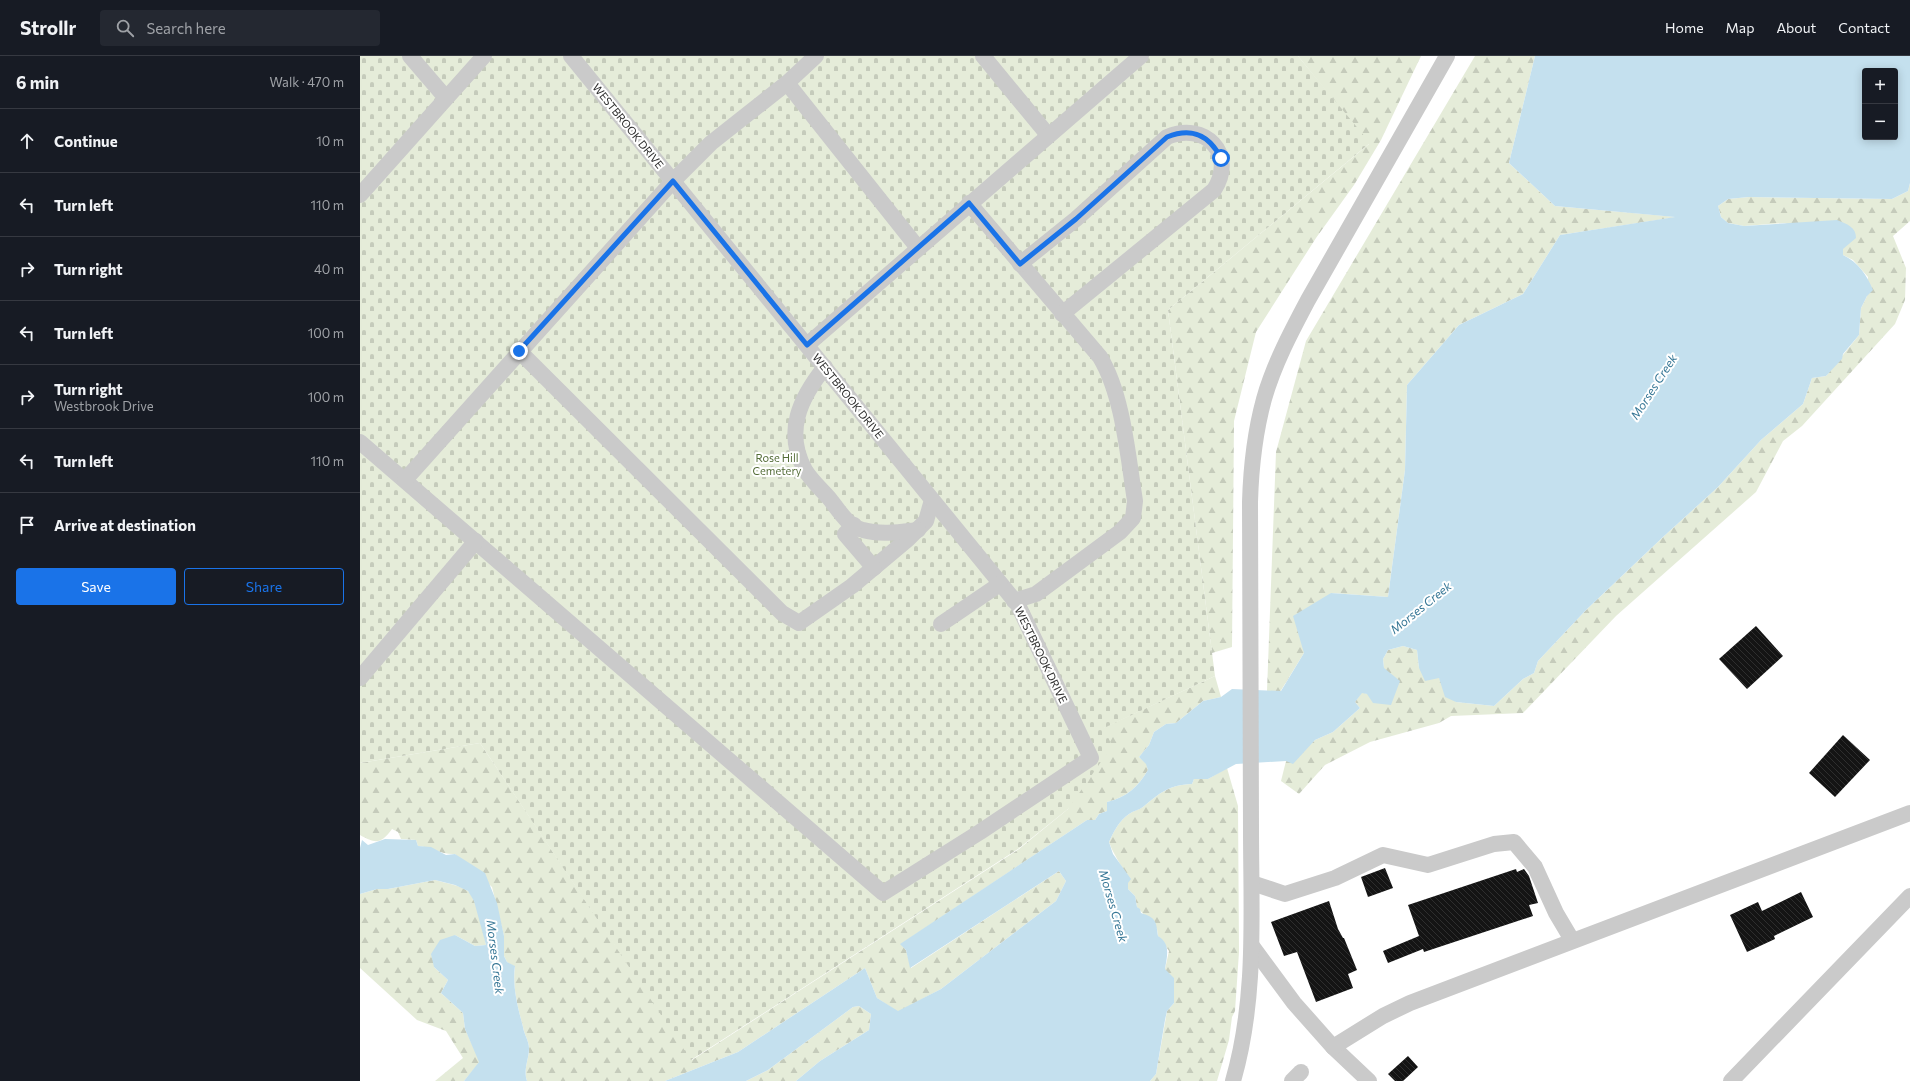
<!DOCTYPE html>
<html lang="en">
<head>
<meta charset="utf-8">
<style>
	:root { --surface:#171b24; --page:#242831; --text:#f1f3f6; --muted:#9ea1a6; --line:#363941; --accent:#1a73e8 }
	body { margin:0; font-family:Commissioner,sans-serif; background:var(--page); color:var(--text) }
	.controls { position:absolute; right:12px; top:12px; display:grid; overflow:hidden; border-radius:4px; box-shadow:0 2px 10px #0003 }
	.controls button { width:36px; height:36px; display:grid; place-items:center; padding:0; border:0; border-bottom:1px solid var(--line); background:var(--surface); color:var(--text); font:20px sans-serif }
	.stop { position:absolute; width:12px; height:12px; margin:-9px; border:3px solid #1a73e8; border-radius:50%; background:#fff }
	.stop.end { background:#1a73e8; border-color:#fff; box-shadow:0 1px 4px #0008 }
	.list { margin:0; padding:0; list-style:none }
	h2 { display:flex; justify-content:space-between; align-items:center; height:52px; margin:0; padding:0 16px; font-size:17px }
	h2 small { font-size:13px; font-weight:400; color:var(--muted) }
	.list li { display:grid; grid-template-columns:26px 1fr auto; gap:12px; align-items:center; box-sizing:border-box; height:64px; padding:0 16px; border-top:1px solid var(--line) }
	.list b { display:block; font-size:15px; white-space:nowrap }
	.list p { margin:0; font-size:13px; white-space:nowrap; color:var(--muted) }
	.list em { font-size:13px; font-style:normal; color:var(--muted) }
	.actions { display:flex; gap:8px; padding:12px 16px }
	.actions a { flex:1; padding:9px 0; border:1px solid var(--accent); border-radius:4px; text-align:center; font-size:14px; color:var(--accent) }
	.actions .main { background:var(--accent); color:#fff }
	.icon { flex:none; width:22px; height:22px; fill:none; stroke:currentColor; stroke-width:2; stroke-linecap:round; stroke-linejoin:round }
	.map { position:relative; flex:none; width:1550px; height:1025px; overflow:hidden }
	header { display:flex; align-items:center; gap:24px; box-sizing:border-box; height:56px; padding:0 20px; background:var(--surface); border-bottom:1px solid var(--line) }
	header strong { font-size:19px }
	nav { display:flex; gap:22px; margin-inline-start:auto; font-size:14px }
	.search { width:280px; height:36px; background:var(--page); display:flex; align-items:center; gap:10px; box-sizing:border-box; padding:0 14px; border-radius:4px; color:var(--muted); font-size:15px }
	main { display:flex }
	aside { flex:1; background:var(--surface) }
	.map>svg:first-child { display:block }
	.forest { fill:url(#forest-firs) }
	.cemetery { fill:url(#cemetery-stones) }
	.water { fill:#c4e0ee; fill-rule:evenodd }
	.building { fill:url(#building-back-hatch) }
	.lines { fill:none; stroke-linecap:round; stroke-linejoin:round }
	.minor { stroke:#cacaca; stroke-width:16 }
	.route { stroke:#1a73e8; stroke-width:5 }
	.labels { text-anchor:middle; stroke-width:4; stroke-linejoin:round; paint-order:stroke }
	.street-label { font-size:11px; fill:#2d2d2d; stroke:#fff }
	.park-label { font-size:11px; fill:#536c37; stroke:#fff }
	.water-label { font-size:12px; font-style:italic; fill:#357695; stroke:#fff }
</style>
</head>
<body>
<header>
<strong>Strollr</strong>
<div class="search"><svg class="icon" aria-label="search" viewBox="0 0 24 24"><circle cx="10" cy="10" r="6"/><path d="M15 15l6 6"/></svg>Search here</div>
<nav><a>Home</a><a>Map</a><a>About</a><a>Contact</a></nav>
</header>
<main>
<aside>
<h2>6 min<small>Walk · 470 m</small></h2>
<ul class="list">
<li><svg class="icon" aria-label="ahead" viewBox="0 0 24 24"><path d="M12 20V5M6 11l6-6 6 6"/></svg><div><b>Continue</b></div><em>10 m</em></li>
<li><svg class="icon" aria-label="left" viewBox="0 0 24 24"><path d="M17 20v-9H6M10 6l-5 5 5 5"/></svg><div><b>Turn left</b></div><em>110 m</em></li>
<li><svg class="icon" aria-label="right" viewBox="0 0 24 24"><path d="M7 20v-9h11M14 6l5 5-5 5"/></svg><div><b>Turn right</b></div><em>40 m</em></li>
<li><svg class="icon" aria-label="left" viewBox="0 0 24 24"><path d="M17 20v-9H6M10 6l-5 5 5 5"/></svg><div><b>Turn left</b></div><em>100 m</em></li>
<li><svg class="icon" aria-label="right" viewBox="0 0 24 24"><path d="M7 20v-9h11M14 6l5 5-5 5"/></svg><div><b>Turn right</b><p>Westbrook Drive</p></div><em>100 m</em></li>
<li><svg class="icon" aria-label="left" viewBox="0 0 24 24"><path d="M17 20v-9H6M10 6l-5 5 5 5"/></svg><div><b>Turn left</b></div><em>110 m</em></li>
<li><svg class="icon" aria-label="arrive" viewBox="0 0 24 24"><path d="M6 21V4h12l-3 4 3 4H6"/></svg><div><b>Arrive at destination</b></div></li>
</ul>
<div class="actions"><a class="main">Save</a><a>Share</a></div>
</aside>
<div class="map">
<svg width="1550" height="1025" viewBox="0 0 1550 1025">
	<defs>
		<pattern id="forest-firs" width="22" height="20" patternUnits="userSpaceOnUse"><rect width="22" height="20" fill="#e5ecd9"/><path d="M5 1l3.5 6h-7zM16 11l3.5 6h-7z" fill="#c5cbbb"/></pattern>
		<pattern id="cemetery-stones" width="16" height="16" patternUnits="userSpaceOnUse"><rect width="16" height="16" fill="#e5ecd9"/><path d="M2 7V4a2 2 0 0 1 4 0v3zM10 15v-3a2 2 0 0 1 4 0v3z" fill="#c5cbbb"/></pattern>
		<pattern id="building-back-hatch" width="6" height="6" patternUnits="userSpaceOnUse"><rect width="6" height="6" fill="#141414"/><path d="M-1 5l2 2M0 0l6 6M5-1l2 2" fill="none" stroke="#2e2e2e"/></pattern>
	</defs>
	<rect width="100%" height="100%" fill="#fff"/>
	<g class="forest">
		<path d="M938,0H1061L1021,84L994,129L956,182L896,276L874,365L872,591L852,597L808,254L1009,88Z"/>
		<path d="M1115,0H1175L1149,107L1195,150L1317,161L1200,179L1163,238L1099,269L1047,329L1045,414L1028,541L971,537L944,597L920,636L907,635L916,396L946,285Z"/>
		<path d="M1550,127V165L1533,180L1546,212L1545,244L1535,268L1442,370L1423,385L1396,436L1256,560L1163,657L1091,660L1079,667L1010,686L965,709L939,738L921,725L926,705L947,691L955,684L973,676L1000,652L995,646L1002,636L1007,638L1024,612L1023,603L1028,594L1043,590L1057,594L1059,612L1079,622L1096,646L1134,650L1163,623L1174,617L1178,605L1226,554L1303,481L1358,431L1401,384L1443,348L1452,322L1466,320L1499,279L1501,252L1507,240L1508,221L1493,204L1483,199V193L1425,167L1384,170L1368,167L1361,161L1358,150L1368,143L1389,141L1532,143L1548,135Z"/>
		<path d="M855,620L861,641L843,645L816,667L806,668L794,676L789,689L779,701L787,708L788,714C778,731 767,741 747,746V755L739,758L735,764H727L541,888L546,894L551,912L699,815L706,825L696,845L581,933L538,956L517,942L505,912L378,996L305,1025H167C163,1013 169,1004 169,992C169,985 164,978 163,971C158,952 152,930 155,911L147,906L144,900V880L132,831L95,798C82,799 71,791 58,790L56,784L41,783L38,776L32,773C21,788 16,788 0,779V707L120,687L332,1004L659,793L708,753L743,672Z"/>
		<path d="M867,712L878,750L879,896L875,955L872,961L869,984L857,1025H790L796,1018L807,955L814,947L805,913L809,895L798,880L797,873L777,851L775,840L768,833C768,816 754,801 749,786C754,775 759,765 769,758C773,755 778,754 783,751C800,737 808,729 832,728L834,723H848Z"/>
		<path d="M75,824C85,827 100,829 108,835C117,843 124,877 126,889L115,890L95,879L74,911L88,924L81,937L103,957L105,973L120,1006L104,1025H75L103,1002L86,975L57,964L0,912V838L17,833H28Z"/>
		<path d="M499,950L511,958L509,974L460,1005L436,1025H386L408,1014L493,951Z"/>
	</g>
	<path class="cemetery" d="M0,0H938L1010,87L808,254L855,620L744,672L752,690L708,753L658,793L331,1004L120,687L0,707Z"/>
	<g class="water">
		<path d="M1175,0H1550V127L1548,135L1532,143L1389,141L1368,143L1358,150L1361,161L1368,167L1384,170L1477,164C1487,168 1496,171 1496,182L1483,193V199C1498,206 1507,219 1513,234L1507,240L1501,252L1499,279L1483,298L1482,303L1466,320L1452,322L1443,348L1401,384L1358,431L1303,481L1226,554L1178,605L1174,617L1163,623L1134,650L1096,646L1085,641L1079,622L1065,625L1059,612L1057,594L1043,590L1028,594L1023,603L1024,612L1040,625L1031,649L1013,647L1007,638L1002,637L995,646L1000,652L973,676L955,684L933,708L926,705L876,708L848,723H834L832,728C808,729 800,737 783,751C779,754 773,755 769,758C759,765 754,775 749,786L753,798L771,823L768,827V833L775,840L777,851L780,853L781,857C797,862 796,866 798,880C811,888 807,900 805,913L814,922V947L807,955L805,964L796,1018L790,1025H436L460,1005L509,974L511,958L499,950L493,951L408,1014L386,1025H305L378,996L505,912L517,942L538,955L581,933L696,845L706,825L699,815L550,912L546,894L540,888L727,764H735L739,758L747,755V746C767,741 778,731 788,714L786,708L779,701L789,689L794,676L806,668L816,667L843,645L861,641L872,633L921,635L944,597L933,560L971,537L1028,541L1045,414L1047,329L1099,269L1163,238L1200,179L1315,161L1195,150L1149,107ZM1505,15H1535V81H1505Z"/>
		<path d="M25,783L56,784L58,790L71,791L86,799L95,798L125,817L137,847L144,880V900L147,906L155,910C152,930 158,952 163,971C164,978 169,985 169,992C169,1004 163,1013 167,1025H104L119,1006L105,973L103,957L81,937L88,924L74,911L71,898L80,884L95,879L115,890L126,889L114,845L108,835L95,829L75,824L28,833H17L0,838V792L2,784L8,789Z"/>
	</g>
	<g class="building">
		<path d="M1396,570L1423,600L1387,633L1359,603Z"/>
		<path d="M1483,679L1510,704L1475,741L1449,717Z"/>
		<path d="M1025,812L1033,832L1008,841L1001,821Z"/>
		<path d="M1156,813L1157,816L1164,813L1169,820L1178,847L1169,849L1173,860L1064,896L1063,893L1028,907L1023,895L1059,880L1048,849Z"/>
		<path d="M1441,836L1453,861L1414,880L1415,883L1387,896L1370,859L1398,846L1402,855Z"/>
		<path d="M969,845L978,873L983,882H984L997,914L988,918L993,932L956,946L937,896L924,900L911,866Z"/>
		<path d="M1048,1000L1058,1011L1043,1025H1035L1028,1018Z"/>
	</g>
	<g class="lines">
		<g class="minor">
			<path d="M50,0L86,42"/>
			<path d="M623,0L688,79"/>
			<path d="M427,27L558,192"/>
			<path d="M0,139L124,0"/>
			<path d="M609,147L740,301C763,339 768,401 775,445L773,462L760,476L676,538L654,545"/>
			<path d="M660,208L716,163L807,81C845,65 877,98 854,134L702,258"/>
			<path d="M447,289L781,0"/>
			<path d="M159,295L422,557L439,567L492,530L548,483L566,465L572,444"/>
			<path d="M465,311C440,342 424,376 445,414C451,424 461,433 469,442C478,453 488,471 503,474C521,479 540,476 558,474"/>
			<path d="M0,386L523,837L620,776L731,702L658,549L211,0"/>
			<path d="M45,424L313,125L351,87L427,27L456,0"/>
			<path d="M494,469L485,478L514,512"/>
			<path d="M581,568L640,528"/>
			<path d="M0,622L116,485"/>
			<path d="M892,827L925,838L975,822L1023,799L1068,809L1134,788L1154,786L1175,811L1196,857L1212,884"/>
			<path d="M892,890L934,947L973,991L1009,1025"/>
			<path d="M973,991L1023,960L1050,947L1550,757"/>
			<path d="M873,1025C897,942 891,858 891,773C891,664 890,555 890,446C891,411 895,376 904,343C914,308 931,276 948,244L1087,0"/>
			<path d="M932,1025L941,1016"/>
			<path d="M1371,1025L1550,840"/>
		</g>
	</g>
	<g class="lines">
		<path class="route" d="M159,295L313,125L447,289L609,147L660,208L716,163L807,81C832,71 849,79 861,102"/>
	</g>
	<g class="labels">
		<g class="street-label">
			<text transform="translate(268 70) rotate(51)" y="4">WESTBROOK DRIVE</text>
			<text transform="translate(488 340) rotate(51)" y="4">WESTBROOK DRIVE</text>
			<text transform="translate(681 599) rotate(64)" y="4">WESTBROOK DRIVE</text>
		</g>
		<g class="park-label">
			<text x="417" y="406">Rose Hill<tspan x="417" dy="13">Cemetery</tspan></text>
		</g>
		<g class="water-label">
			<text transform="translate(1294 331) rotate(-57)" y="4">Morses Creek</text>
			<text transform="translate(1061 552) rotate(-39)" y="4">Morses Creek</text>
			<text transform="translate(753 850) rotate(74)" y="4">Morses Creek</text>
			<text transform="translate(135 901) rotate(83)" y="4">Morses Creek</text>
		</g>
	</g>
</svg>
<div class="controls">
<button>+</button>
<button>−</button>
</div>
<div class="stop" style="left:861px;top:102px"></div>
<div class="stop end" style="left:159px;top:295px"></div>
</div>
</main>
</body>
</html>
